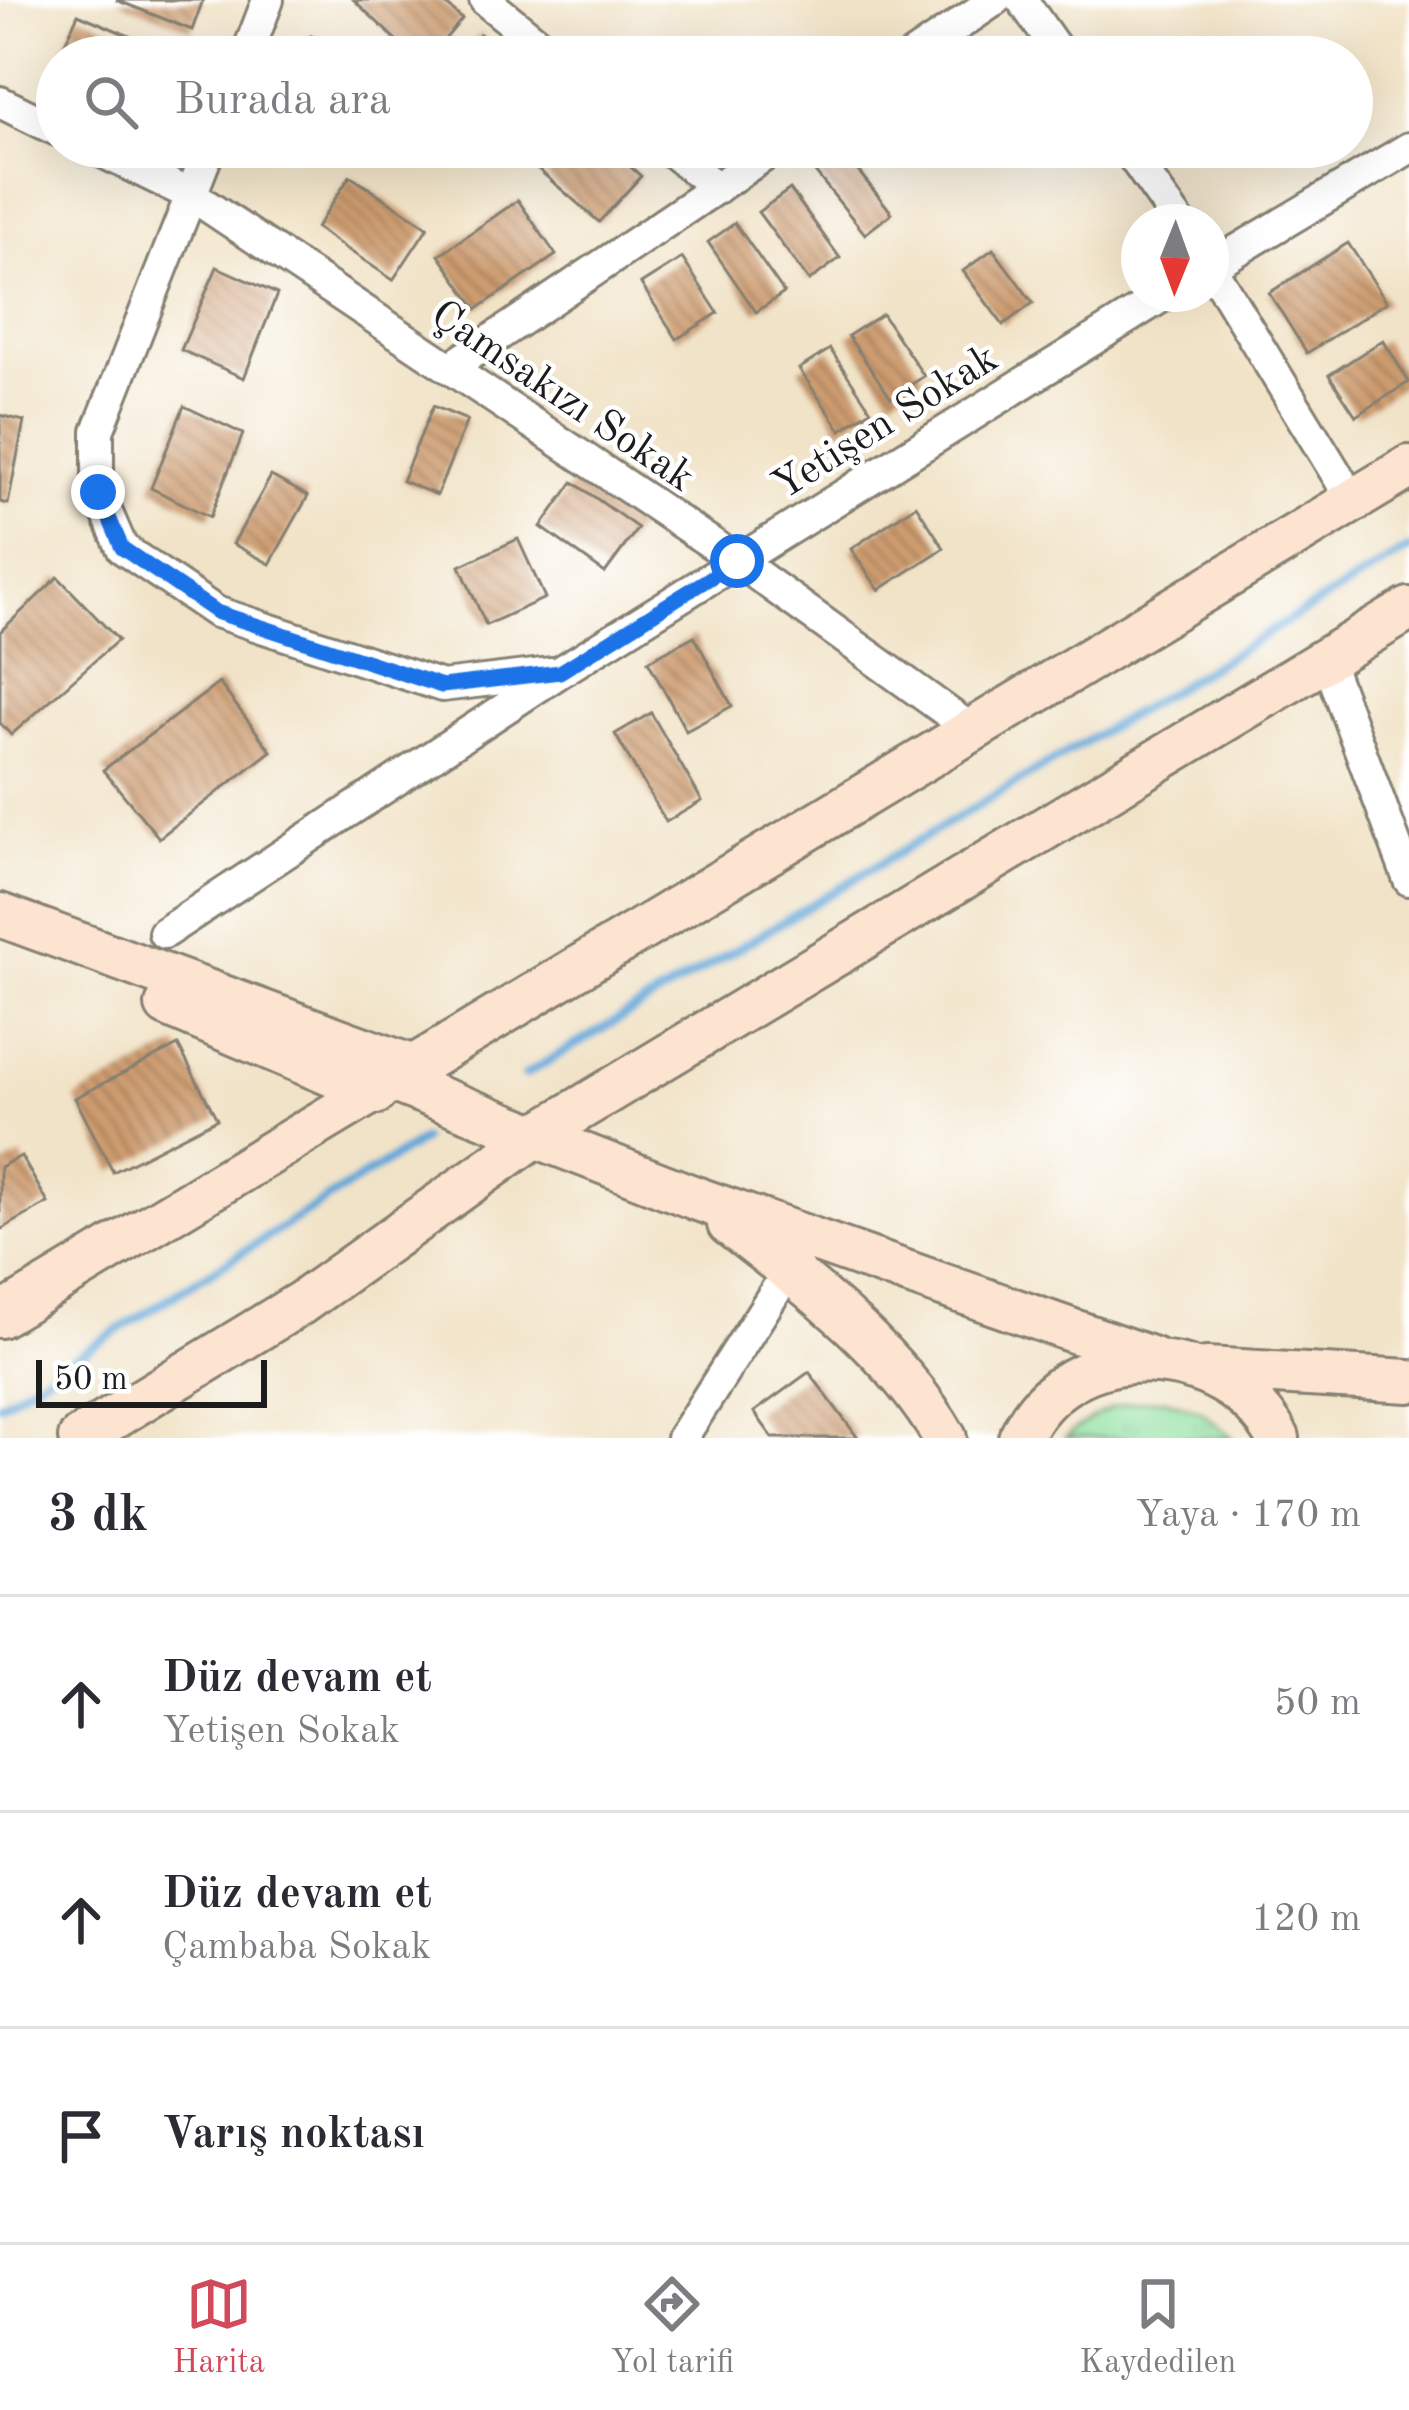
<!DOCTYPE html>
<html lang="tr">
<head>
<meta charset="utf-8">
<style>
	:root { --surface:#fff; --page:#f2f2f3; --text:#2b2b33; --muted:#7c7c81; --line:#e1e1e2; --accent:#d1495b }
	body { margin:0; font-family:"Old Standard TT",serif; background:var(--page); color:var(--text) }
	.compass { position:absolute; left:1121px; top:204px; width:108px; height:108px; border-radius:50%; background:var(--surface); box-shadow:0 12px 48px #0002; rotate:181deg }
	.scale { position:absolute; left:36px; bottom:30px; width:231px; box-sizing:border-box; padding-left:12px; border:6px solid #1c1c1c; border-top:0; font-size:33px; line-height:42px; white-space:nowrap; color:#1c1c1c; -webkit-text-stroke:9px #fff; paint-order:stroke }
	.stop { position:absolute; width:36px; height:36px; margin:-27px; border:9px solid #1a73e8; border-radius:50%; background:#fff }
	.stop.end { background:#1a73e8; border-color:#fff; box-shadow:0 3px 12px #0008 }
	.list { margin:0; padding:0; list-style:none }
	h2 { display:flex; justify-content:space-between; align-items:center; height:156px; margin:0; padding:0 48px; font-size:51px }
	h2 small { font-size:39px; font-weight:400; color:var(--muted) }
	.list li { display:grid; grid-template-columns:78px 1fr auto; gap:36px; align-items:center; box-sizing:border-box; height:216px; padding:0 48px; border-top:3px solid var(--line) }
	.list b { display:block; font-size:45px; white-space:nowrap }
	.list p { margin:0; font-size:39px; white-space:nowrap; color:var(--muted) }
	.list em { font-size:39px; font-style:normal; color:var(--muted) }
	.icon { flex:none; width:66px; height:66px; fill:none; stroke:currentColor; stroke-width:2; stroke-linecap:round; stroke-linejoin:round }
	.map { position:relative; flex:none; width:1409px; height:1438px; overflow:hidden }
	.search { position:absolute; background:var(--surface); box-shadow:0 12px 48px #0002; left:36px; right:36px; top:36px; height:132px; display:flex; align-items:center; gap:30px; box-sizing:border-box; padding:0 42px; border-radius:66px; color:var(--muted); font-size:45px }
	.sheet { height:804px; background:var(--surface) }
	nav { display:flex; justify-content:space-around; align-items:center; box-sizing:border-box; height:168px; border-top:3px solid var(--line); background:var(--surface); font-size:33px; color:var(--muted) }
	nav a { display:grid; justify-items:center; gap:6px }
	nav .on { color:var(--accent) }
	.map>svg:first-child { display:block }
	.grass { fill:url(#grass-tufts); stroke:#567e5e; stroke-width:3 }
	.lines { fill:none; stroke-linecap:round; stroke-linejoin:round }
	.stream { stroke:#63a7d8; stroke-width:9 }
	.building { fill:url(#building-back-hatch) }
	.street-casing { stroke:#868072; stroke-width:36 }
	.secondary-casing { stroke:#868072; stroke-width:48 }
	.street { stroke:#fff; stroke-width:30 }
	.secondary { stroke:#fde4d1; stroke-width:42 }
	.route { stroke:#1a73e8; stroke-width:15 }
	.labels { text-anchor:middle; stroke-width:9; stroke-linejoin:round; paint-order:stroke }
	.street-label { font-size:42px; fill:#1c1c1c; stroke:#fff }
</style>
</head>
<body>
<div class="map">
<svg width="1409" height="1438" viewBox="0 0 1409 1438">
	<defs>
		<pattern id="grass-tufts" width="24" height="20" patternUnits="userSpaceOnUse" patternTransform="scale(3)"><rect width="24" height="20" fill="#8fe09f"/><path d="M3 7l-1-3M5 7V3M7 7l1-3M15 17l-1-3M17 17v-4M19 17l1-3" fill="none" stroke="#7bc088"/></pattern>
		<pattern id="building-back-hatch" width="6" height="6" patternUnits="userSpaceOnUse" patternTransform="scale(3)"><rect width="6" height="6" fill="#ce9c70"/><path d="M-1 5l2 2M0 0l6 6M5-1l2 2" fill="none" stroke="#a67e5b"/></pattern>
	</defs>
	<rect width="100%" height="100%" fill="#fff"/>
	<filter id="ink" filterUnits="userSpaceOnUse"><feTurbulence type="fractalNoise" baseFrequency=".00833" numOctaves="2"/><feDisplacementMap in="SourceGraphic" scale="24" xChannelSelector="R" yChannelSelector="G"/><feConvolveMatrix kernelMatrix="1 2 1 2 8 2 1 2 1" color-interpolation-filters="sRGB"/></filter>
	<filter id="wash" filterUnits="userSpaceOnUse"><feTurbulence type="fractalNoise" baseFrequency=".004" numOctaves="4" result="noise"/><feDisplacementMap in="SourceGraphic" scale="48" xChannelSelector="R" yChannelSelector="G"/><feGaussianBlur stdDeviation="2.7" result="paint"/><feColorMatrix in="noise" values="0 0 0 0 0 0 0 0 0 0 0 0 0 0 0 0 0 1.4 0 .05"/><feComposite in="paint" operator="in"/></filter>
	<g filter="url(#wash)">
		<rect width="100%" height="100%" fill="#f1e3c7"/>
		<path class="grass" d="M1165,1399L1201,1411L1233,1438H1065C1097,1410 1123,1400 1165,1399Z"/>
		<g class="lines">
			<g class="stream">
				<path d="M525,1075L1409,549"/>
				<path d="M0,1404L422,1140"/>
			</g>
		</g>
		<g id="blocks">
			<g class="building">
				<path d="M116,0H203L192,30Z"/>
				<path d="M354,0H441L462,19L430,57H414Z"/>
				<path d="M78,14L178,57H59Z"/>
				<path d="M480,34L506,57H460Z"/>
				<path d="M311,36L364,57H303Z"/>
				<path d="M1004,44L1013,57H985Z"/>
				<path d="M57,62V92L46,87Z"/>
				<path d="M544,147H608L641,176L599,222L531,163Z"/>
				<path d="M842,151L892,213L865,234L815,172Z"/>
				<path d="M350,176L428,227L393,280L316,228Z"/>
				<path d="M790,189L840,258L809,281L758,212Z"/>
				<path d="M518,200L556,255L477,309L439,255Z"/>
				<path d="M735,223L784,293L756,312L708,242Z"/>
				<path d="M1348,243L1387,302L1307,353L1269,293Z"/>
				<path d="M993,249L1033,303L1003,325L963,271Z"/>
				<path d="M682,258L718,313L677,339L641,284Z"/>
				<path d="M217,267L277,294L244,378L181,350Z"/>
				<path d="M882,314L924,376L891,398L848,336Z"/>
				<path d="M1383,340L1409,382L1356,416L1329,375Z"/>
				<path d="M830,349L871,410L841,430L799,369Z"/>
				<path d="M184,406L243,434L210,517L151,488Z"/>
				<path d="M433,406L467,420L437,495L402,481Z"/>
				<path d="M0,415L24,421L8,504L0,502Z"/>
				<path d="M271,476L308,496L270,564L233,544Z"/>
				<path d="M573,482L638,528L605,573L541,527Z"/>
				<path d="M916,505L944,548L879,590L851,549Z"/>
				<path d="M518,539L545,598L486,625L460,566Z"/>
				<path d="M58,577L118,640L11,735L0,723V632Z"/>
				<path d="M694,636L732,706L686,731L648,661Z"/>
				<path d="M219,683L271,751L159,838L103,770Z"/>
				<path d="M651,713L702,801L666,822L615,734Z"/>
				<path d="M178,1045L217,1119L113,1172L75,1098Z"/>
				<path d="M21,1156L48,1203L0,1230V1167Z"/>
				<path d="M809,1372L858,1438H773L754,1412Z"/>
			</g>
		</g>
	</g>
	<g filter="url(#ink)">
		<use href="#blocks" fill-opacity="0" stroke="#868072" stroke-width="3"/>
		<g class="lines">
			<g class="street-casing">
				<g id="street">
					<path d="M485,0L555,57"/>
					<path d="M1022,0L1062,57"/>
					<path d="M246,57L268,0"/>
					<path d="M911,57L995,0"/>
					<path d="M0,102L57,130"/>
					<path d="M92,147L191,195L738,561L975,732"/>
					<path d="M210,147L98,431V492L122,548L216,612L442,686L551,673"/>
					<path d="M666,147L717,188"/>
					<path d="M1126,147L1179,222"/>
					<path d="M1211,266L1409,148"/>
					<path d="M1211,268L1353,501"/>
					<path d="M450,368L777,147"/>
					<path d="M1326,659L1409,880"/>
					<path d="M164,933L560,672L1166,294"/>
					<path d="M682,1438L789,1270"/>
				</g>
			</g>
			<g class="secondary-casing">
				<g id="secondary">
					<path d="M0,915L416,1068"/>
					<path d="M167,1005L375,1093"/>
					<path d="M394,1081L695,1198L1153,1359"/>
					<path d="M729,1224C809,1286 894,1349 945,1438"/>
					<path d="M0,1316L1409,467"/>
					<path d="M1207,1369L1409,1381"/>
					<path d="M80,1438L301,1303L538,1134L1409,609"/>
					<path d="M1020,1438C1068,1331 1227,1341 1278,1438"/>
				</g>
			</g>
			<use href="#street" class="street"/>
			<use href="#secondary" class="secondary"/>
		</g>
	</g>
	<g class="lines" filter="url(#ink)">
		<path class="route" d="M98,492L122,548L216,612L442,686L560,672L737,561"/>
	</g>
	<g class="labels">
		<g class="street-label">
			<text transform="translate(564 394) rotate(34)" y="15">Çamsakızı Sokak</text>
			<text transform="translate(884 420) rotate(-32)" y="15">Yetişen Sokak</text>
		</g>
	</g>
</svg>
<svg class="compass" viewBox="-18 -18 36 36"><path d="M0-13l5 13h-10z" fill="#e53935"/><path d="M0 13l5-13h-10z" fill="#7c7c81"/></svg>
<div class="scale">50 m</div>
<div class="stop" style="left:737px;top:561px"></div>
<div class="stop end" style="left:98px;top:492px"></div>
<div class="search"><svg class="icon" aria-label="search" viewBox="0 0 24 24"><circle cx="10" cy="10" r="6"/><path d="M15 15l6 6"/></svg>Burada ara</div>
</div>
<section class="sheet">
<h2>3 dk<small>Yaya · 170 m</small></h2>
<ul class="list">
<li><svg class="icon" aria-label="ahead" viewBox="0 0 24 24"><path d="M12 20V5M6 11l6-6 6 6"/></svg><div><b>Düz devam et</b><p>Yetişen Sokak</p></div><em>50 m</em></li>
<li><svg class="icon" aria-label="ahead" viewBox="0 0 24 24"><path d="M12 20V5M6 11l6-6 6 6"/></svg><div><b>Düz devam et</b><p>Çambaba Sokak</p></div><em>120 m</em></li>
<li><svg class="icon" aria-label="arrive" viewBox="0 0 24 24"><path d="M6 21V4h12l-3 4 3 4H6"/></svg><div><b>Varış noktası</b></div></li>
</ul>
</section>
<nav>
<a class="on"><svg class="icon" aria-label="map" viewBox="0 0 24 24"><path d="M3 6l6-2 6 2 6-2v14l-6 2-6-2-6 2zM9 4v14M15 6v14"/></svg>Harita</a>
<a><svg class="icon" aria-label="directions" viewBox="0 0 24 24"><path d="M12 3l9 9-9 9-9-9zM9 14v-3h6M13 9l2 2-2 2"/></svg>Yol tarifi</a>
<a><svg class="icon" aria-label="saved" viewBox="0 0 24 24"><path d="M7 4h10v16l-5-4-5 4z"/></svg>Kaydedilen</a>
</nav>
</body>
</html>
